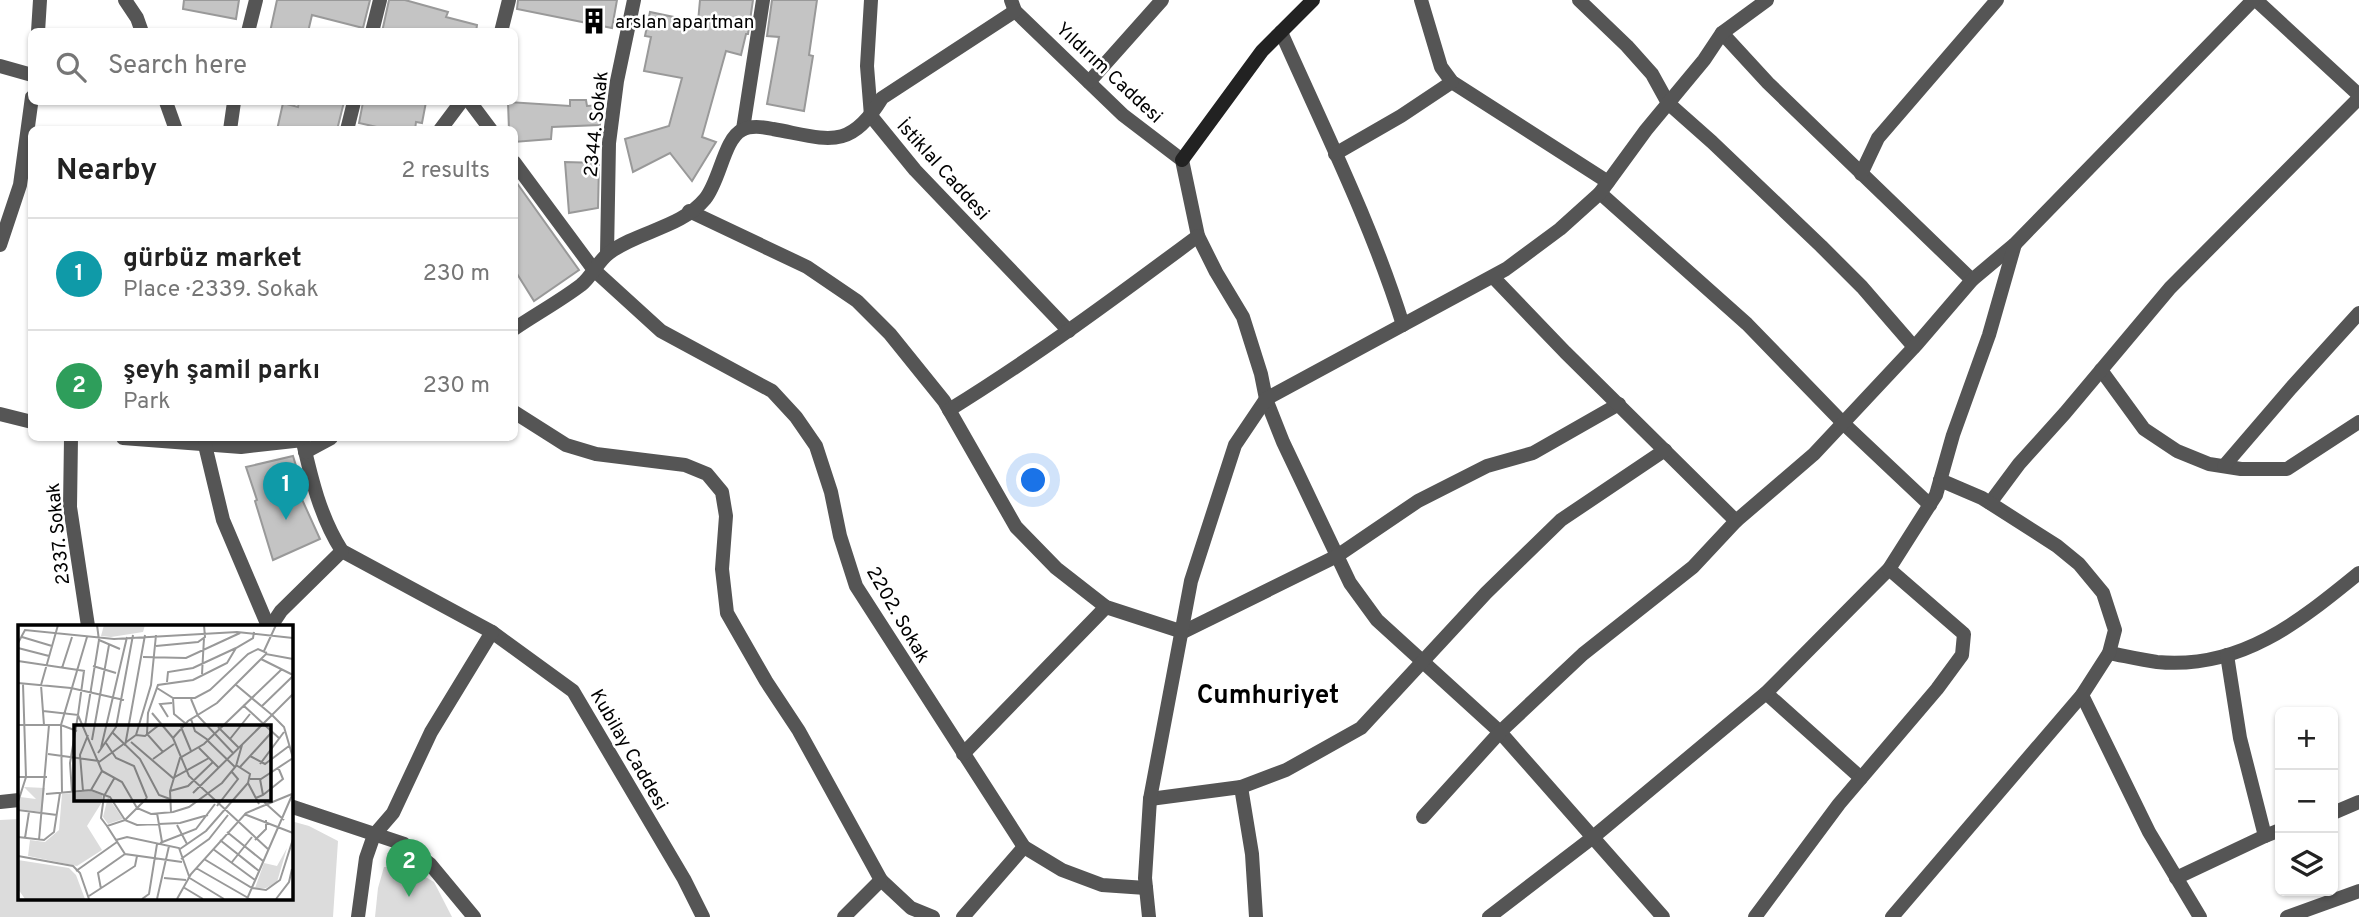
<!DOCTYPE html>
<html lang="en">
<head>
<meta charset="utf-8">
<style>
	:root { --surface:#fff; --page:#f6f6f6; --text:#222; --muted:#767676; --line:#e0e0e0; --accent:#000 }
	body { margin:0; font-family:Overpass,sans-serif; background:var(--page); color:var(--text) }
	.controls { position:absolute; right:21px; bottom:21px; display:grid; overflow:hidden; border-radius:10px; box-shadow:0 2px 5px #0004 }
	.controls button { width:63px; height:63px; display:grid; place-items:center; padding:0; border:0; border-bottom:2px solid var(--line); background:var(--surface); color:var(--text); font:35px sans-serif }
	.you { position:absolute; left:1034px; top:481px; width:24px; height:24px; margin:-18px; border:5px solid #fff; border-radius:50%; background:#1a73e8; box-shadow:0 0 0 10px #1a73e833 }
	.badge { display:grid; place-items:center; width:46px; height:46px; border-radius:50%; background:var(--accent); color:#fff; font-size:23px; font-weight:700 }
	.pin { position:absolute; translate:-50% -58px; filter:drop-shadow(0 2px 4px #0008) }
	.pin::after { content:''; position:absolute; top:37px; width:24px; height:21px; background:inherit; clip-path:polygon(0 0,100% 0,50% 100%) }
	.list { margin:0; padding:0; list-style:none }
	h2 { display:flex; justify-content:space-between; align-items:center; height:91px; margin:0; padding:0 28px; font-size:30px }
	h2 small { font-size:23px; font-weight:400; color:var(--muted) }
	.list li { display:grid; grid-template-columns:46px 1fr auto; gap:21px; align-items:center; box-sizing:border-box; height:112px; padding:0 28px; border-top:2px solid var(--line) }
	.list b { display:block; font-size:26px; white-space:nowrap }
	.list p { margin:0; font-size:23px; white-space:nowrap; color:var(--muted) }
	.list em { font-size:23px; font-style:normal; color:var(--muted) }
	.icon { flex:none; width:38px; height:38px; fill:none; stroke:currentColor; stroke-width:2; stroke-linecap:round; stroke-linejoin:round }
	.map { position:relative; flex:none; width:2359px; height:917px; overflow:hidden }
	.search { position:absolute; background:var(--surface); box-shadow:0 2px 5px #0004; left:28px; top:28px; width:490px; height:77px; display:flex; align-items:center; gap:18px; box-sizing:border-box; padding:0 24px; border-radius:10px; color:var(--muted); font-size:26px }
	.panel { position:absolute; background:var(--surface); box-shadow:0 2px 5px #0004; left:28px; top:126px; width:490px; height:315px; border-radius:10px }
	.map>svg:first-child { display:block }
	.green { fill:#dcdcdc }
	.building { fill:#c4c4c4; stroke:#999; stroke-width:2 }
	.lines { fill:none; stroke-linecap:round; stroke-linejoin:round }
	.street { stroke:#555; stroke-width:14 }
	.secondary { stroke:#222; stroke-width:14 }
	.labels { text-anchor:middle; stroke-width:5; stroke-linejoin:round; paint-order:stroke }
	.poi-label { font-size:19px; fill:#000; stroke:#fff; text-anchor:start }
	.street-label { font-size:19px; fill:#000; stroke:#fff }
	.district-label { font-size:26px; font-weight:bold; fill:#000; stroke:#fff }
	.inset-road { fill:none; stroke:#999; stroke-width:2 }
	.view { fill:#000; fill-opacity:0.15; stroke:#000; stroke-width:3.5 }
	.inset-edge { fill:none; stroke:#000; stroke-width:3.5 }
</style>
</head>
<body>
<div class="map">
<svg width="2359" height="917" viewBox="0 0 2359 917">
	<rect width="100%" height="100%" fill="#fff"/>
	<g class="green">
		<path d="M19,819V898H290L291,821L309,826L338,841L333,917H0V820Z"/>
		<path d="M384,867H409L434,882L452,917H375L378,888Z"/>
	</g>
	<g class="building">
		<path d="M184,0H239L236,19L183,9Z"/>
		<path d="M277,0H370L363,28L312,15L308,32H270Z"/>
		<path d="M389,0H405L448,12L446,17L477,25L476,32H382Z"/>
		<path d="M518,0H617L612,28L517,9Z"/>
		<path d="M700,0H753L748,34H746L741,55L726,51L702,137L716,142L692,181L670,153L633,172L625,139L669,126L682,78L644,71L651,37L645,36L650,12L698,22Z"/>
		<path d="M772,0H817L809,55L813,56L804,111L767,104L779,37L767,36Z"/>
		<path d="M570,100H586L587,106L601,105L600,125L552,127L551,139L514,142V130H509L508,102L570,106Z"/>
		<path d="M299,102H344L337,130H277L283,103L298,107Z"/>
		<path d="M363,102H426L422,123L416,122L415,130H390L359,123Z"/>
		<path d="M565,162L599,163L598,208L569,213Z"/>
		<path d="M514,179L579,270L534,301L514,269Z"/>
		<path d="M293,456L301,482L295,484L320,539L273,560L255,501L257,500L246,467Z"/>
	</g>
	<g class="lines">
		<g class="street">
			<path d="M125,0L137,18L142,32"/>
			<path d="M871,0L867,66L871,116L915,170L1069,331"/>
			<path d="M1011,0L1015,11L1123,115L1182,160L1198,236L1216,272L1243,317L1261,374L1266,399L1283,442L1350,583L1377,620L1500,732L1663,917"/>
			<path d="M1421,0L1441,67L1452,82L1608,182"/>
			<path d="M1579,0L1627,46L1652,74L1668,103L1712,142L1821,246L1862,287L1914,347"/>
			<path d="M2256,0L2359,95"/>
			<path d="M38,32L40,0"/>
			<path d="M248,32L256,0"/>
			<path d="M372,32L380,0"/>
			<path d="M501,32L509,0"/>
			<path d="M1281,32C1324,129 1372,225 1403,325"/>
			<path d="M1722,33L1768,83L1972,280"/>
			<path d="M0,66L32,75"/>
			<path d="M1089,82L1162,0"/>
			<path d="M166,102L176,130"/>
			<path d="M470,102L491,130"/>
			<path d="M743,129L763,0"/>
			<path d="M230,130L234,102"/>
			<path d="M347,130L354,102"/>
			<path d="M440,130L461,102"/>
			<path d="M1335,154L1401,116L1452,82"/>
			<path d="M514,162L594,270L661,331L772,391L796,417L816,446L831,492L840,536L856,586L1024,847L1062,870L1102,885L1146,888"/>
			<path d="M1861,174L1878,138L1997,0"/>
			<path d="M1600,193L1747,324L1843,423L1930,505"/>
			<path d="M689,211L807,267L857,301L890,334L944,401L1016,527L1056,568L1106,607L1183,632L1337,556L1418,501L1487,466L1533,453L1619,404"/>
			<path d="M0,245L20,185L32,97"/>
			<path d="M607,254L609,143L617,81L634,0"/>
			<path d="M1493,277L1565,352L1736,521"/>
			<path d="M514,329C536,314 560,301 581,285C592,276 598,261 609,253C638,231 681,228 705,199C720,181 724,139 742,130C751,125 764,127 773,129C828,139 849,152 882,98L1015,11"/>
			<path d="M2101,370L2144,429L2177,451L2209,464L2241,469H2287L2359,422"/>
			<path d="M949,410C1035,357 1116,297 1198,236"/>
			<path d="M514,412L566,445L596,454L685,465L707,474L722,492L726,516L722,569L727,613L766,681L799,731L881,880L911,908L933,917"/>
			<path d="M0,414L32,422"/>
			<path d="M71,438L70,507L88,626"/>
			<path d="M123,438L241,447L303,440"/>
			<path d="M302,438C311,477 320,517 342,551L492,632L573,691L684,879L703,917"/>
			<path d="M205,445L223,520L268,626"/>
			<path d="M305,452L331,438"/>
			<path d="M2224,466L2291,388L2359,313"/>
			<path d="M1990,503L2019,464L2065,413L2170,288L2359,98"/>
			<path d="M271,626L281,611L342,551"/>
			<path d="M2109,653C2125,656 2141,660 2157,662C2240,670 2299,622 2359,573"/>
			<path d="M1766,693L1861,778"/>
			<path d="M2082,695L2149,832L2200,917"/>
			<path d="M963,754L1106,607"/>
			<path d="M1241,787L1252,854L1256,917"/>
			<path d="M1150,799L1241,787L1286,770L1361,728L1486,593L1561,520L1665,450"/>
			<path d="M0,802L19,800"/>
			<path d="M290,806L404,844L430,864L474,917"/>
			<path d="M2333,813L2359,802"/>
			<path d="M1423,817L1500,732L1583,654L1693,567L1736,521L1814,454L1917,344L1972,280L2016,243L2253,0"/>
			<path d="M2265,836L2280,830"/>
			<path d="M2176,878L2265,836L2240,738L2227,655"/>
			<path d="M358,917L366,858L374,835L393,813L431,732L492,632"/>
			<path d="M844,917L881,880"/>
			<path d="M963,917L1024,847"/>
			<path d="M1149,917L1145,878L1150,799L1191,581L1235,445L1266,399L1506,269L1560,229L1600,193L1646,130L1704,60L1722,33L1767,0"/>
			<path d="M1489,917L1592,838L1766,693L1889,569L1936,495L1953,435L1989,335L2015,244"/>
			<path d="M1755,917L1839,804L1937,689L1962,655L1964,634L1889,569"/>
			<path d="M1892,917L2082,695L2109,653L2115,630L2103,593L2079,564L2057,546L1982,498L1940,480"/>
			<path d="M2287,917L2359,891"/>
		</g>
		<path class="secondary" d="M1182,160L1262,51L1313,0"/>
	</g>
	<defs>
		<g id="building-bare" transform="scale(2.1)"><path d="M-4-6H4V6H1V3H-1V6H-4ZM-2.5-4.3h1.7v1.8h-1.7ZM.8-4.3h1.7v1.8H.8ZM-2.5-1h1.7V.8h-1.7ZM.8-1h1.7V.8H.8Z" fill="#000" stroke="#fff" stroke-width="2.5" paint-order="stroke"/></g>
	</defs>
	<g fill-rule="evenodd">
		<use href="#building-bare" x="594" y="21"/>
	</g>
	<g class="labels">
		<g class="poi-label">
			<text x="615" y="28">arslan apartman</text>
		</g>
		<g class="street-label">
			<text transform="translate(1110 72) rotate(43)" y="7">Yıldırım Caddesi</text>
			<text transform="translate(595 124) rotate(-84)" y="7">2344. Sokak</text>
			<text transform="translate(944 169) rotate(48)" y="7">İstiklal Caddesi</text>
			<text transform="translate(57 534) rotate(-96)" y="7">2337. Sokak</text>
			<text transform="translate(899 614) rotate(60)" y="7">2202. Sokak</text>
			<text transform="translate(630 749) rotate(60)" y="7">Kubilay Caddesi</text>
		</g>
		<g class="district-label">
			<text x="1268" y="703">Cumhuriyet</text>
		</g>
	</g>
	<g transform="translate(18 625)">
		<rect width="275" height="275" fill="#fff"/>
		<path d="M86,0H127L125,7L93,12L83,11ZM6,162L27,163L24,187L1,184L2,172L18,174ZM73,166L84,170V177L69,201L84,225L59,241L10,231L12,215L27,217L41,205L44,169ZM90,172L105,194L90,199L85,192ZM269,223L259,257L248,263H237L246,238L259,241ZM0,235L51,243L58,250L67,274H7L0,264Z" fill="#dcdcdc"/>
		<path class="inset-road" d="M4,12L34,21M81,15L102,24M0,18L7,5L96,14L219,7L275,13M138,21L180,17L187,12L186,0M0,23L31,31M246,26L258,0M125,32L168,33L222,8M243,34L275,50M0,36L67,46M75,41L98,48M44,43L54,12M184,49L186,13M149,57L150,47L175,43L218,23L235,13L236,7M0,58L53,63L106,75M217,59L254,90L275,69M139,63L155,73H177L192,65L230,29L240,24L249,28M155,73L156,89L167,98M173,74L180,91L216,129M225,80L262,114M244,81L275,51M25,86L60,90L66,46M134,88L155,113M150,92L142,79L154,78M173,94L177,106L190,115M0,100H43L59,106M26,100L23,60L40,0M67,101L81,15L79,0M163,102L173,126M200,102L221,123M95,108L122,134L141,170L152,174M118,110L133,60L138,10M155,113L170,96L199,78L248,29L275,34M155,113L171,151L251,225M212,114L232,89M74,115L91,20M190,116L217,142M113,117L155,153L191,133M88,118L98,133L116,141L129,173M107,121L127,10M83,123L109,12M181,123L201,143M145,127L129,109L130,88L140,60L175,55L209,38L218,23M80,128L98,102L115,10M30,129L81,136M232,131L247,139L271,121M135,134L156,119M81,137L118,110L127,111L141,100M242,139L266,107M222,142L253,108M84,146L104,157L119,183L133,189L155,187L171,182L204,158L218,141L224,120M0,152H29M232,154H243L275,133M230,158L241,179M73,165L92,172L107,195M65,166L62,130L70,110M152,166L170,161L195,137M54,167L52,138L60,90L84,146M44,168L43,100L69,12M175,168L254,90L266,102L275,133M28,169L73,165L84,146M245,170L265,154L260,142M238,173L245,170L242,154M0,177L8,152L5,59M246,177L266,195M199,181L220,154L214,147M0,185L39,190M153,187L152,166L162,133L186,119L264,44M139,188L144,217M226,189L275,208M107,195L129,173M159,200L169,219M89,201L83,193L86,171L97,152M209,207L245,236M0,212L26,215L36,207L42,168M7,213L11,187M21,215L31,100M98,215L109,212L161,223L171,251M202,215L241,246M237,215L248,204V195M142,218L178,204L197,179M162,224L188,206L230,158L232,149L218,140M195,224L237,255M0,231L55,241L62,248L71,274M163,234L191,214L210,190M186,234L234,263L248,265L262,255L275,214M164,237L107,229L89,201L107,195L119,200L162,198L190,190M214,237L234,212M178,243L232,274M58,246L99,217M170,252L206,274M146,253L168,255M165,262L185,274M83,264L80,248L107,229M71,271L117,241L119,231M124,274L131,269L139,219M139,274L151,221M159,274L173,249L228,188L274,169M229,274L275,168M258,274L271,257L274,244"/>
		<path class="view" d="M56,100H253V176H56Z"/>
		<rect width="275" height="275" class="inset-edge"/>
	</g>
</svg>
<div class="controls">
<button>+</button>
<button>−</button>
<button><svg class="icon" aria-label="layers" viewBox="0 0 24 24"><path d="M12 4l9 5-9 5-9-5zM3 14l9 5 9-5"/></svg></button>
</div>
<div class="you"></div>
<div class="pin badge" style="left:286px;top:520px;background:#0f9aa8">1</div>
<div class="pin badge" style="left:409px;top:897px;background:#2e9e5b">2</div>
<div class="search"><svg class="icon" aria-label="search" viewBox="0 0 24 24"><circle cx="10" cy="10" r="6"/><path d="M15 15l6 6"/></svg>Search here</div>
<section class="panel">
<h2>Nearby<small>2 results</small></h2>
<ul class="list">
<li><span class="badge" style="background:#0f9aa8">1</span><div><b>gürbüz market</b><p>Place · 2339. Sokak</p></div><em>230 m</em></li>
<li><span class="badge" style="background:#2e9e5b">2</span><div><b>şeyh şamil parkı</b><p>Park</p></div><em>230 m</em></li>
</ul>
</section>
</div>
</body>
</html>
